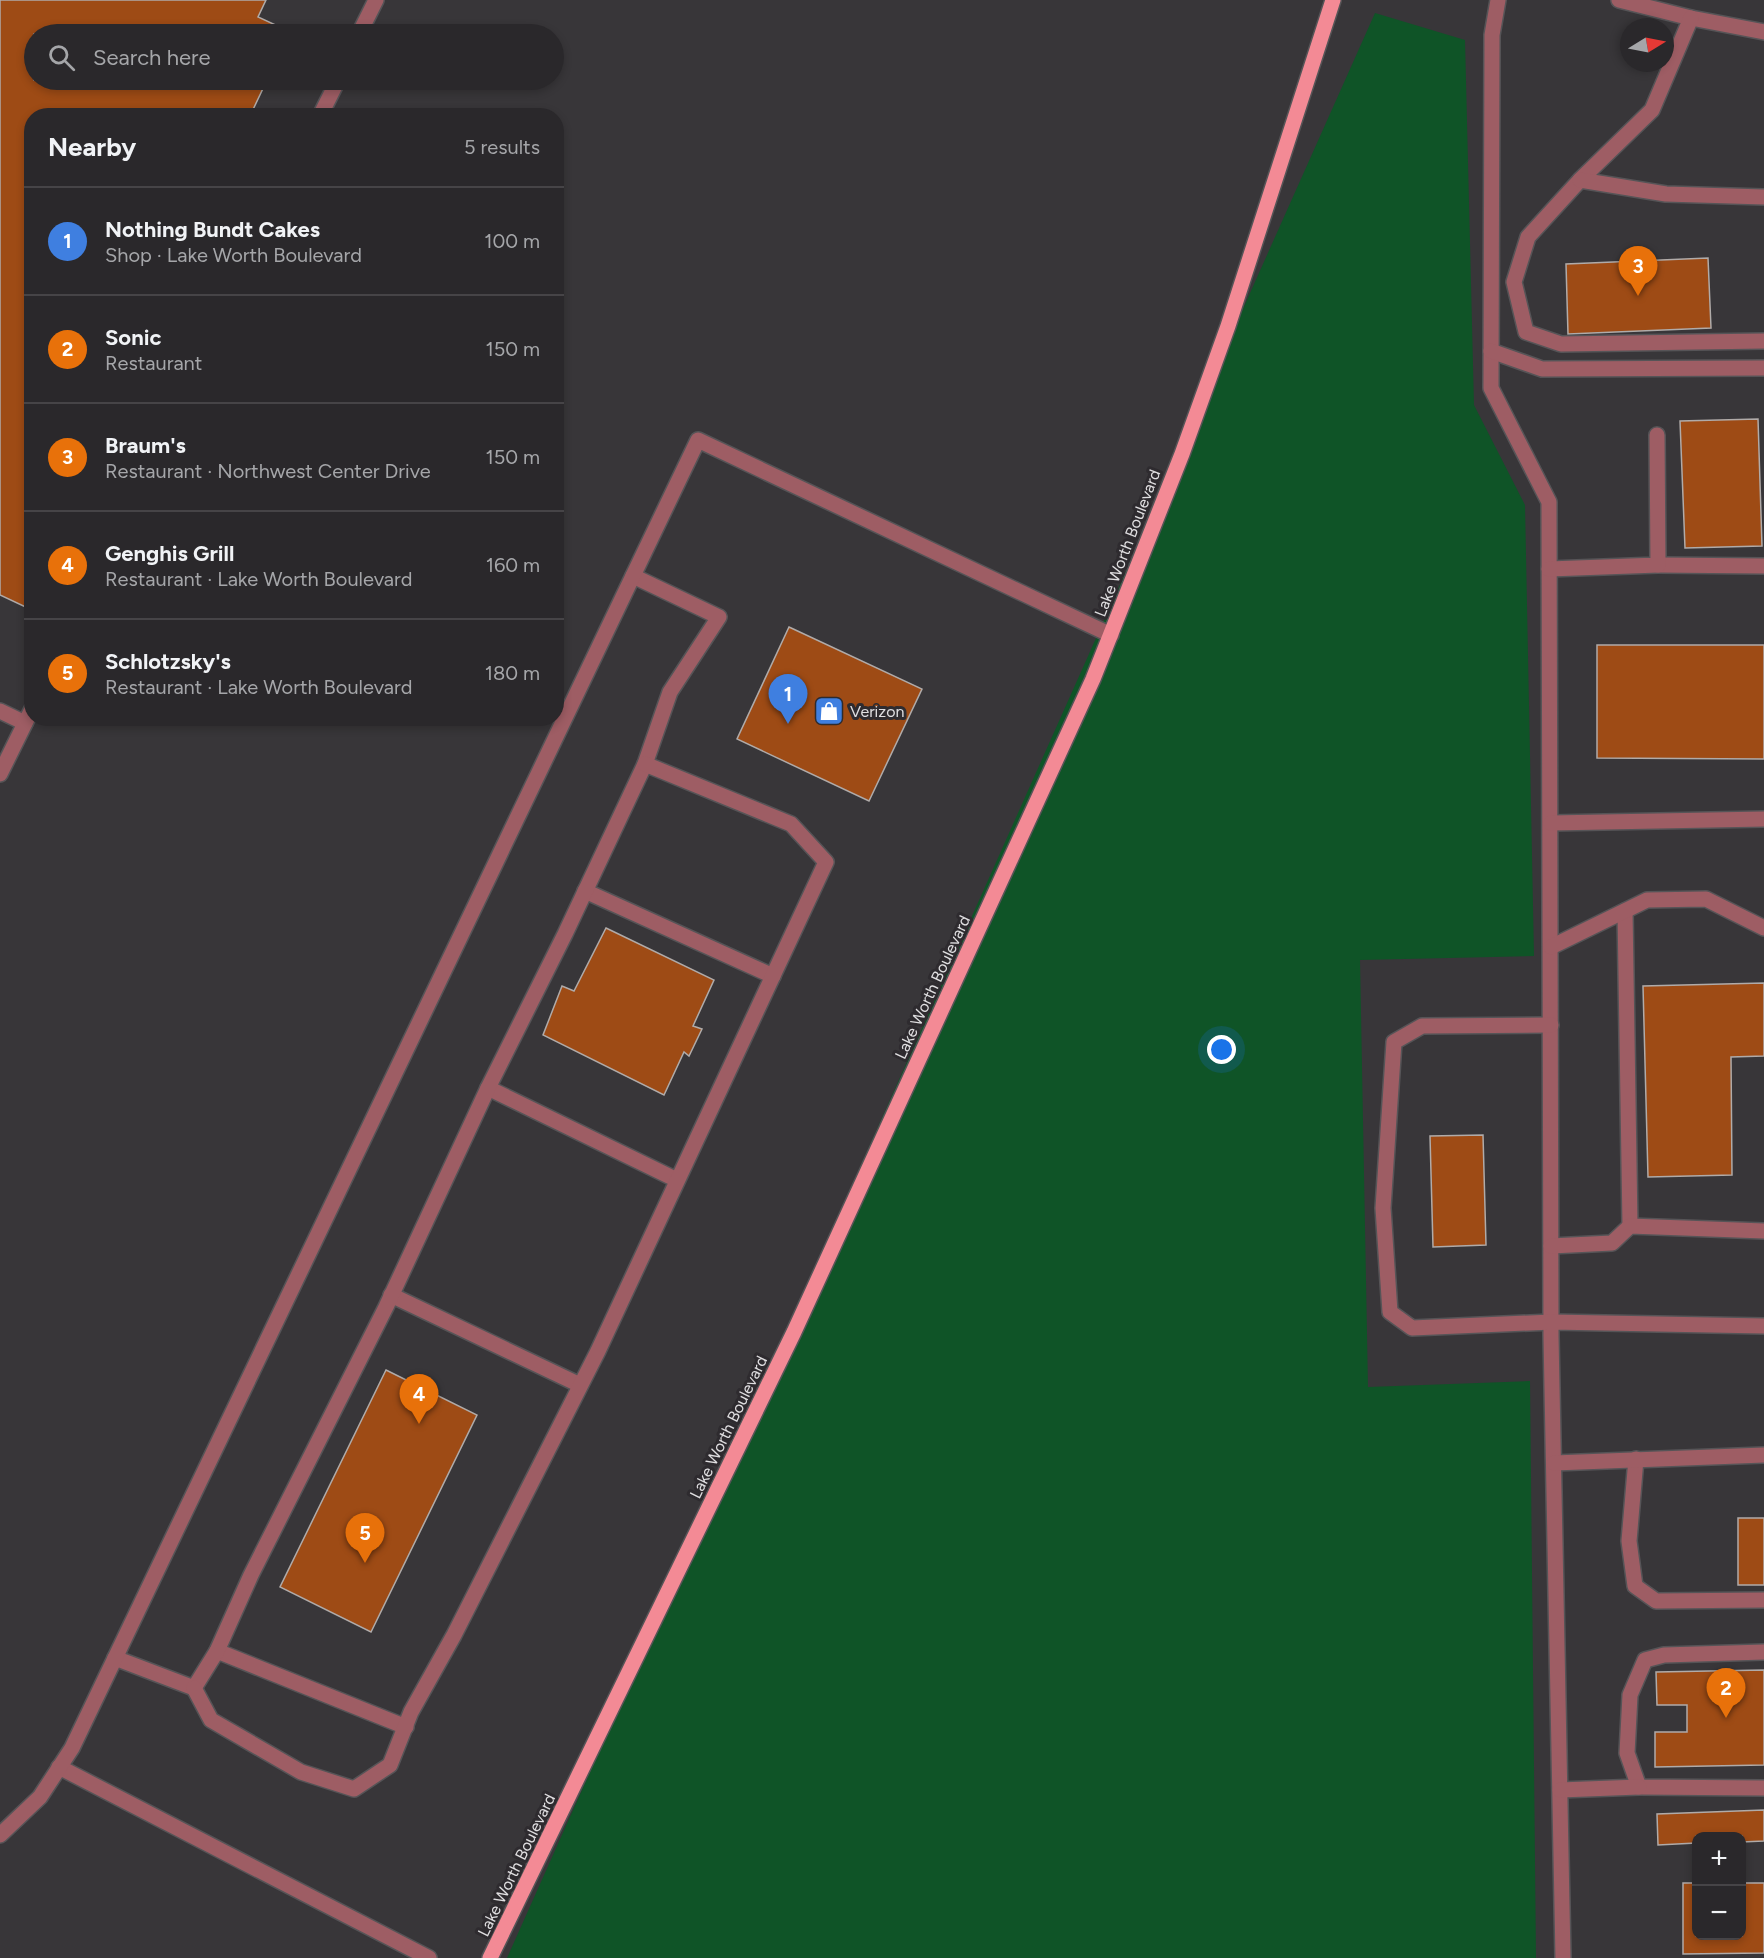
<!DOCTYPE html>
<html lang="en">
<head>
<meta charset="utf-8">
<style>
	:root { --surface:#2a282b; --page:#363437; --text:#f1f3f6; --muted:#a5a6a9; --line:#464447; --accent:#8c9099 }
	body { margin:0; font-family:Figtree,sans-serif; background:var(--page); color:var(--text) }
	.controls { position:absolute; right:18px; bottom:18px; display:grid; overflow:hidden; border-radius:12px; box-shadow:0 3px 9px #0003 }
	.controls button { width:54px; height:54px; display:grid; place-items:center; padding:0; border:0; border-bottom:2px solid var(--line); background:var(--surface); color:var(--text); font:30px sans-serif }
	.compass { position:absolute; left:1620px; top:18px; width:54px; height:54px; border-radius:50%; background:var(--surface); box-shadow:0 3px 9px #0003; rotate:80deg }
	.you { position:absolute; left:1222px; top:1050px; width:21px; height:21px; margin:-15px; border:4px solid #fff; border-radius:50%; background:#1a73e8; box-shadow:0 0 0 9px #1a73e833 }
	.badge { display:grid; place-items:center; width:39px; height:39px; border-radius:50%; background:var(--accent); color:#fff; font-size:20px; font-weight:700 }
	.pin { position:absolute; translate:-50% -50px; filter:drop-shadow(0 2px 3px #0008) }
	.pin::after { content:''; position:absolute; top:32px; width:21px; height:18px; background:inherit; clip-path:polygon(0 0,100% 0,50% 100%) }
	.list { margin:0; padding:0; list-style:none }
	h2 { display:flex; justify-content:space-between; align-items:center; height:78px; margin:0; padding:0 24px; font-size:26px }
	h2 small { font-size:20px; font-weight:400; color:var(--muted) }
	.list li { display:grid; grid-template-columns:39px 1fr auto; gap:18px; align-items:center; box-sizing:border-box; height:108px; padding:0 24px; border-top:2px solid var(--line) }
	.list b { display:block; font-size:22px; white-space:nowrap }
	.list p { margin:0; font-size:20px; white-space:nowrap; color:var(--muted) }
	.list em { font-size:20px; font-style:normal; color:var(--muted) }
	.icon { flex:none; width:33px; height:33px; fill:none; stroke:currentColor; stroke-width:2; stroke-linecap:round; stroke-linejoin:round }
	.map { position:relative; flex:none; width:1764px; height:1958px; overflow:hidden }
	.search { position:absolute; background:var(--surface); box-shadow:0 3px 9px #0003; left:24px; top:24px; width:540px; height:66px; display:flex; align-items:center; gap:15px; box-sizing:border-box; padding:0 21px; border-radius:33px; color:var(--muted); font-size:22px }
	.panel { position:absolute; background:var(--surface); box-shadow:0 3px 9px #0003; left:24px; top:108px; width:540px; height:618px; border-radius:24px }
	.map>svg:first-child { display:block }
	.green { fill:#0f5427 }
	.building { fill:#9e4b15; stroke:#b0aba9; stroke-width:1.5 }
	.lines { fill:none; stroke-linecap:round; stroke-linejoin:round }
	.minor-casing { stroke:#565457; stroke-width:18 }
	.major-casing { stroke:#565457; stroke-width:18 }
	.minor { stroke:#9e5d64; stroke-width:15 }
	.major { stroke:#f38a95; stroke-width:15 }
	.labels { text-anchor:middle; stroke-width:6; stroke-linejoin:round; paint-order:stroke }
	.street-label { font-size:16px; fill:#e0dfe1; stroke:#2e2b2f }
	.poi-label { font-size:16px; fill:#e0dfe1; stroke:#2e2b2f; text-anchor:start }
</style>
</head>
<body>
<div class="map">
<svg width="1764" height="1958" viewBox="0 0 1764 1958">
	<rect width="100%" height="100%" fill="#383639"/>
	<path class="green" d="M1375,13L1465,40L1474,405L1525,505L1534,956L1360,960L1368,1387L1530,1381L1536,1958H507Z"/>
	<g class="building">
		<path d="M0,0H266L258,17L284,29L282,34H34V80H267L250,116H32V610L0,595Z"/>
		<path d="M1708,258L1711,328L1568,334L1566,264Z"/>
		<path d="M1758,419L1762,546L1685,548L1680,421Z"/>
		<path d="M789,627L922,689L869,801L737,739Z"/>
		<path d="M1597,645H1764V759L1597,758Z"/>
		<path d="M606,928L714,980L693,1026L702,1029L689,1056L684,1052L664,1095L543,1035L562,986L574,991Z"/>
		<path d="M1764,983V1056L1731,1057L1732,1175L1648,1177L1643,986Z"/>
		<path d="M1483,1135L1486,1245L1433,1247L1430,1136Z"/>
		<path d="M386,1370L477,1415L371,1632L280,1587Z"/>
		<rect x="1738" y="1518" width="26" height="67"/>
		<path d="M1764,1670V1765L1655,1767V1732H1687V1705H1657L1656,1672Z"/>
		<path d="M1764,1810V1841L1742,1842V1836H1696V1843L1658,1845L1657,1814Z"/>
		<path d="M1683,1883H1696V1936H1742V1883H1764V1953L1683,1954Z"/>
	</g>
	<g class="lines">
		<g class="minor-casing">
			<g id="minor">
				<path d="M1498,0L1492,35L1491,388L1549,502L1551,1336L1563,1958"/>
				<path d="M1619,0L1691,18L1764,32"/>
				<path d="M1691,18L1652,110L1580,180L1528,237L1514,282L1526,332L1561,344L1764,341"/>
				<path d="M359,34L376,0"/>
				<path d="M320,116L338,80"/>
				<path d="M1580,180L1666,194L1764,197"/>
				<path d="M1491,351L1542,369L1764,368"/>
				<path d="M1658,565L1764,566"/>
				<path d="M1549,569L1658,565L1657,435"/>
				<path d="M0,711L25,723"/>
				<path d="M0,774L32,709"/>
				<path d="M1551,823L1764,819"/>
				<path d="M585,891L773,976"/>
				<path d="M1625,911L1630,1226"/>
				<path d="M1551,947L1647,900L1706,899L1764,928"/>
				<path d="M1551,1025L1422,1026L1394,1042L1383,1208L1390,1312L1412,1328L1552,1322L1764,1326"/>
				<path d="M488,1088L677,1180"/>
				<path d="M1551,1246L1612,1243L1630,1226L1764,1231"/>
				<path d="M391,1295L580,1385"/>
				<path d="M1636,1459L1629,1541L1635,1586L1656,1601L1764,1600"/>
				<path d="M1554,1463L1764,1455"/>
				<path d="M217,1651L406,1727"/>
				<path d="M1764,1652L1664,1655L1645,1660L1630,1695L1627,1753L1639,1787L1764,1788"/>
				<path d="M115,1658L194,1688L217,1651L251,1575L386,1307L488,1088L565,934L645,764L670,692L719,617L633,576"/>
				<path d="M194,1688L211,1720L301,1772L354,1789L390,1765L411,1712L454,1635L598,1351L826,862L791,824L645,764"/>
				<path d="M59,1767L429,1958"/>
				<path d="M1560,1790L1639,1787"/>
				<path d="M0,1835L40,1797L72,1748L698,440L1111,635"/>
			</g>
		</g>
		<g class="major-casing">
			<path id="major" d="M490,1958L794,1332L1093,679L1182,454L1228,326L1333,0"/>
		</g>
		<use href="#minor" class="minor"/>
		<use href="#major" class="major"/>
	</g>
	<defs>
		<g id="shop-square" transform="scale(1.5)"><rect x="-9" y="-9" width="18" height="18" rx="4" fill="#3f7fe0" stroke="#2e2b2f"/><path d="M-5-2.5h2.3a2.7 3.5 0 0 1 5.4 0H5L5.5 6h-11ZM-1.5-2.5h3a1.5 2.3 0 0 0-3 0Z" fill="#fff"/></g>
	</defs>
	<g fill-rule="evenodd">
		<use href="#shop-square" x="829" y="711"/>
	</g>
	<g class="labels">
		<g class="street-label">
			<text transform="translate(1127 543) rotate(-69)" y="6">Lake Worth Boulevard</text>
			<text transform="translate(932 987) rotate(-65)" y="6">Lake Worth Boulevard</text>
			<text transform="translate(728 1427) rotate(-64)" y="6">Lake Worth Boulevard</text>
			<text transform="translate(516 1865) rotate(-64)" y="6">Lake Worth Boulevard</text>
		</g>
		<g class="poi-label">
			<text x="850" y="717">Verizon</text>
		</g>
	</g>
</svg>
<div class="controls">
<button>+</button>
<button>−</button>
</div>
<svg class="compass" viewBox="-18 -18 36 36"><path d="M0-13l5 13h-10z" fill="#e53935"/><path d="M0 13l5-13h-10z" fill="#a5a6a9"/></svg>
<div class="you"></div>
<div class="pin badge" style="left:788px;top:724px;background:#3f7fe0">1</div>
<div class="pin badge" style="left:1726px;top:1718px;background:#e8710a">2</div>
<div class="pin badge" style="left:1638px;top:296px;background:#e8710a">3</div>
<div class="pin badge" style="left:419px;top:1424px;background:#e8710a">4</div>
<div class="pin badge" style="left:365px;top:1563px;background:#e8710a">5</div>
<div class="search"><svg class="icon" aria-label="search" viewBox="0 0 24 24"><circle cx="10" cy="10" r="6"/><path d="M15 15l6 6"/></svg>Search here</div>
<section class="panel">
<h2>Nearby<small>5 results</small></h2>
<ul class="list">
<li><span class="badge" style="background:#3f7fe0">1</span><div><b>Nothing Bundt Cakes</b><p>Shop · Lake Worth Boulevard</p></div><em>100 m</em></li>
<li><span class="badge" style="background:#e8710a">2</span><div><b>Sonic</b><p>Restaurant</p></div><em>150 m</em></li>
<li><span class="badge" style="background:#e8710a">3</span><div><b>Braum's</b><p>Restaurant · Northwest Center Drive</p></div><em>150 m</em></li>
<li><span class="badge" style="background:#e8710a">4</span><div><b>Genghis Grill</b><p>Restaurant · Lake Worth Boulevard</p></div><em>160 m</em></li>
<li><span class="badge" style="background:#e8710a">5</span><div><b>Schlotzsky's</b><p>Restaurant · Lake Worth Boulevard</p></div><em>180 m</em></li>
</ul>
</section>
</div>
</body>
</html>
